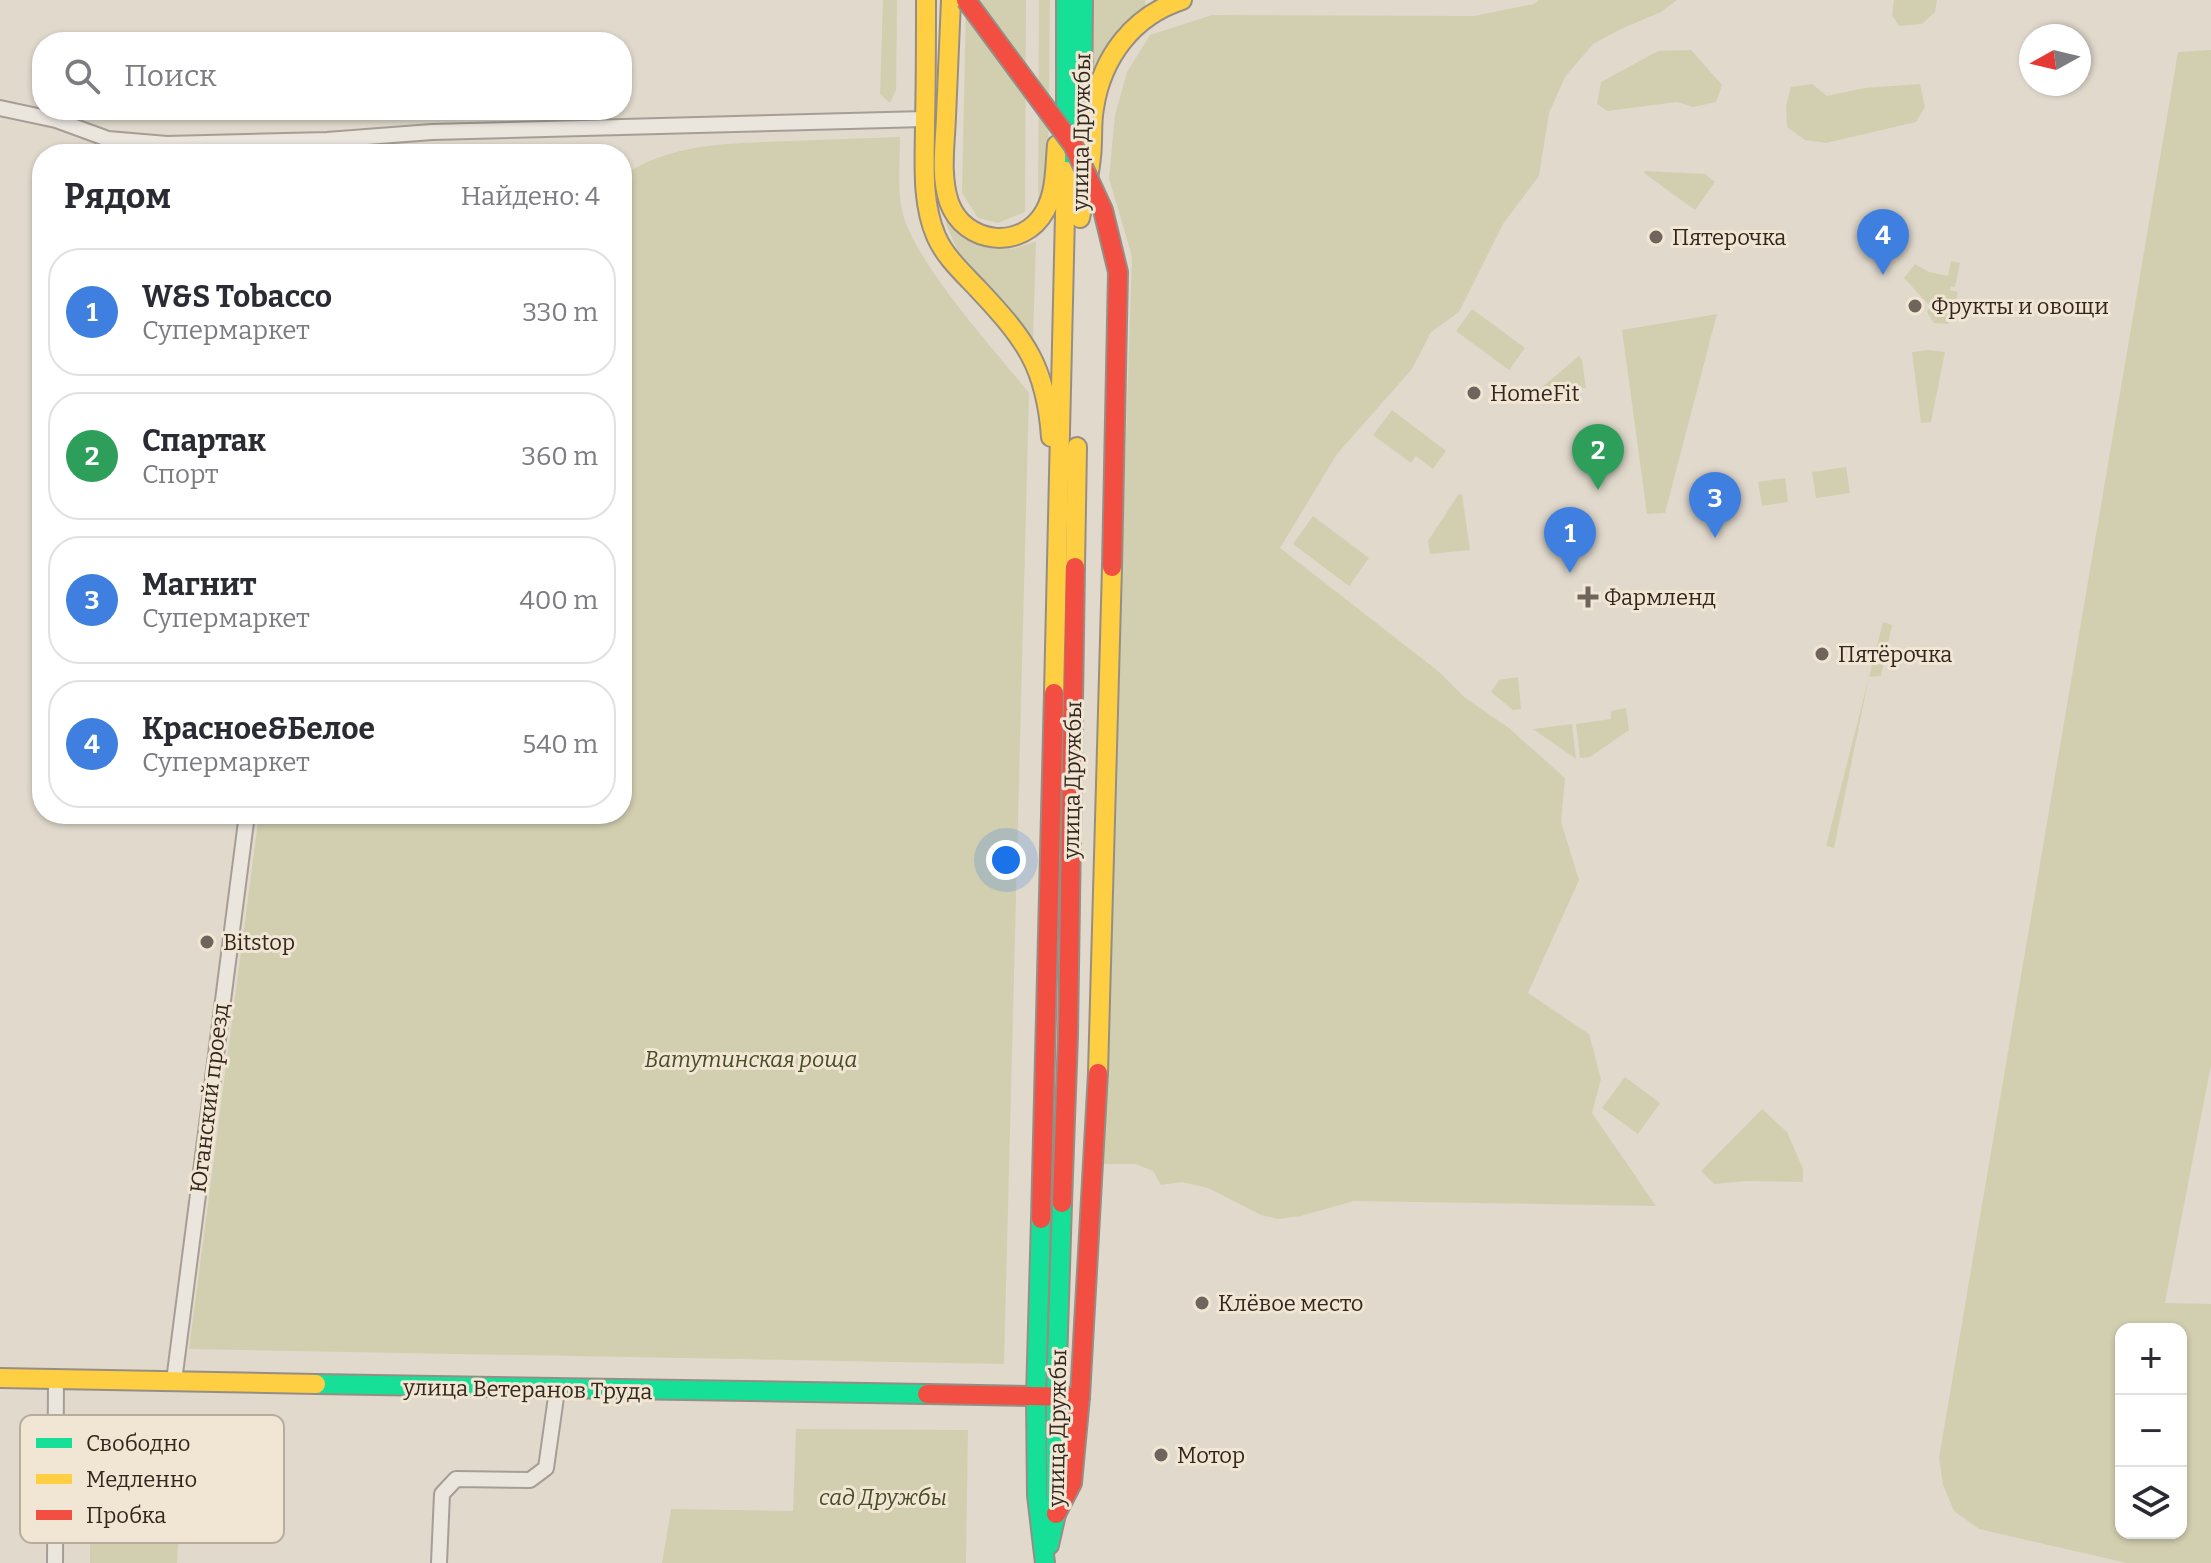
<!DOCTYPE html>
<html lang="ru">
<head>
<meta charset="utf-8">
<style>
	:root { --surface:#fff; --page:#f7f7f7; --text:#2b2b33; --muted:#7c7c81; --line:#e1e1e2; --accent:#0b8043 }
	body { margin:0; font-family:Bitter,serif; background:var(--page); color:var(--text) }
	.controls { position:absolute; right:24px; bottom:24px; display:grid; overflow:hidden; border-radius:16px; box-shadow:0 2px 6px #0004 }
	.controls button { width:72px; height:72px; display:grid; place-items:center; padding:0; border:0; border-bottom:2px solid var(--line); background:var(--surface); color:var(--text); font:40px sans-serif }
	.compass { position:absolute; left:2019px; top:24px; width:72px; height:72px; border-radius:50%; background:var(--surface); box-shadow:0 2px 6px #0004; rotate:262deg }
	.you { position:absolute; left:1006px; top:860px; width:28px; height:28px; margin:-20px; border:6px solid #fff; border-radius:50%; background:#1a73e8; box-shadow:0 0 0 12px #1a73e833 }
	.badge { display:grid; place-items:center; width:52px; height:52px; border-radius:50%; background:var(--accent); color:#fff; font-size:26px; font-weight:700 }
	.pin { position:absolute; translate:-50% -66px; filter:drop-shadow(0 2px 4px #0008) }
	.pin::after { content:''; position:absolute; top:42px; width:28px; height:24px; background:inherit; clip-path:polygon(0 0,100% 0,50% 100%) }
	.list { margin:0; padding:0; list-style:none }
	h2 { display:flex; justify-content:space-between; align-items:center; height:104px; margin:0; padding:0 32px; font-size:34px }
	h2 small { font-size:26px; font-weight:400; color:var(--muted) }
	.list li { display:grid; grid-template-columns:52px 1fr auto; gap:24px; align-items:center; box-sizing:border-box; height:128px; margin:0 16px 16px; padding:0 16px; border:2px solid var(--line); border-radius:32px }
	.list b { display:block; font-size:30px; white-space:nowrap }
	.list p { margin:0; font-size:26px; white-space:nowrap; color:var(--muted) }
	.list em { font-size:26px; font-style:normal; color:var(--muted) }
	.icon { flex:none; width:44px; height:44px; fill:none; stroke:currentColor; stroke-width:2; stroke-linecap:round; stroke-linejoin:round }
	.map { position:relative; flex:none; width:2211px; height:1563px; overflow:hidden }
	.search { position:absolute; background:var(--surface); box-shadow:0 2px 6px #0004; left:32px; top:32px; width:600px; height:88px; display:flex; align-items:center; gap:20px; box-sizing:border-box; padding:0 28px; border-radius:32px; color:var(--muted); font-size:30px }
	.panel { position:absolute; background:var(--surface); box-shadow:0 2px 6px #0004; left:32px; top:144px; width:600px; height:680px; border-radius:32px }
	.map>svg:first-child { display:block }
	.green { fill:#d2cfb0; fill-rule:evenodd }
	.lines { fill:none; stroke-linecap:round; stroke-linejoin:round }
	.street-casing { stroke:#a69e96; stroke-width:18 }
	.fast-casing { stroke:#968e85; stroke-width:22 }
	.slow-casing { stroke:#968e85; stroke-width:22 }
	.jam-casing { stroke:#968e85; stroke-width:22 }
	.street { stroke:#eae5dd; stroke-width:14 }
	.fast { stroke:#16e098; stroke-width:18 }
	.slow { stroke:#ffcf43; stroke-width:18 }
	.jam { stroke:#f24e42; stroke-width:18 }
	.jam-bridge-casing { stroke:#968e85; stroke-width:22; stroke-linecap:butt }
	.jam-bridge { stroke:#f24e42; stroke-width:18 }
	.poi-dot { fill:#70655c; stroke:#f1e6d3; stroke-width:3 }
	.labels { text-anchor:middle; stroke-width:6; stroke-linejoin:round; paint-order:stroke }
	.street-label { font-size:22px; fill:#33271f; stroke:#f1e6d3 }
	.poi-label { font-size:22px; fill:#33271f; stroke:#f1e6d3; text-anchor:start }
	.park-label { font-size:22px; font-style:italic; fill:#474d28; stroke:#f1e6d3 }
	.key { fill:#f1e6d3; stroke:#b8ad9d; stroke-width:2 }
	.key-label { font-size:22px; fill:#33271f }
</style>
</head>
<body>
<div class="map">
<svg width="2211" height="1563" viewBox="0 0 2211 1563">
	<rect width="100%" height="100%" fill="#e1d9cc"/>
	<g class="green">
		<path d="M883,0H897L896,90L890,103L880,94Z"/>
		<path d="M966,0H1026L1025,212L998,223L978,218L962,193Z"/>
		<path d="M1039,0H1050L1048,179L1038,212Z"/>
		<path d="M1093,0H1145L1146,7L1093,79Z"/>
		<path d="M1539,0H1677L1661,12L1621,29L1593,44L1565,77L1549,113L1539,176L1503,224L1459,312L1431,332L1412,369L1337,454L1280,548L1438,671L1464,697L1509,728L1565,778L1561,822L1579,880L1528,993L1589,1034L1601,1079L1592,1113L1656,1206L1354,1201L1301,1216L1278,1219L1261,1215L1208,1188L1182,1182L1161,1185L1153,1171L1136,1164H1102L1132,256L1109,179L1115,115L1127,72L1150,35L1212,15L1474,16L1534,4Z"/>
		<path d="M1894,0H1937L1935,12L1922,24L1899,26L1892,15Z"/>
		<path d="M1691,50L1722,85L1716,102L1693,107L1677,102L1607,111L1597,104L1601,82L1658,51Z"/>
		<path d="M2211,50V1065L2165,1303L2211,1304V1563H2127L1979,1529L1954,1511L1943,1485L1939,1458L2178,52ZM2121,1329H2181V1533H2121Z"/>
		<path d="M1812,84L1827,96L1864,88L1920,84L1925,107L1916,122L1826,143L1805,140L1787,127L1786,106L1791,87Z"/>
		<path d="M900,137C900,159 898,183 901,205C908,256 995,350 1029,393L1004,1364L189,1349L259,814H622V177C670,142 731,144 789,141C826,140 863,138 900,137Z"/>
		<path d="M1645,171L1705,174L1715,182L1695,210L1644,173Z"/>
		<path d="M945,222C976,247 997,258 1036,241L1033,340L962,261Z"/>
		<path d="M1951,261L1960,263L1955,287L1951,286L1950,290L1958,292L1956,301L1948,300L1945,314L1953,316L1948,324L1934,323L1927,312L1931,307L1904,278L1915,264L1929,272L1948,276Z"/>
		<path d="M1472,309L1525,348L1509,370L1456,331Z"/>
		<path d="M1717,314L1665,513L1647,514L1622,330Z"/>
		<path d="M1929,350L1945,352L1931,422L1921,423L1912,352Z"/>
		<path d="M1579,356L1582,360L1586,388L1534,394Z"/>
		<path d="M1392,410L1446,451L1433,469L1416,456L1411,463L1373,435Z"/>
		<path d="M1846,467L1850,493L1816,498L1812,472Z"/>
		<path d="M1785,478L1788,502L1762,506L1758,482Z"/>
		<path d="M1462,494L1470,550L1430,554L1428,541L1458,495Z"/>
		<path d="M1313,516L1369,558L1349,586L1293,544Z"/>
		<path d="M1883,622L1892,625L1881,676L1869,677L1834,848L1826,846Z"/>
		<path d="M1518,677L1521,709L1513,710L1491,692L1499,680Z"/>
		<path d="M1626,708L1629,730L1590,757L1580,758L1576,724L1611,719V711Z"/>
		<path d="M1572,724L1576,759L1533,729Z"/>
		<path d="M1625,1077L1660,1103L1638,1134L1602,1108Z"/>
		<path d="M1762,1109L1787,1132L1803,1169V1182L1746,1181L1714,1184L1701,1171Z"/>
		<path d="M796,1429L968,1430L966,1563H662L671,1509L793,1511Z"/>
		<path d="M141,1454C193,1469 178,1520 177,1563H90C91,1518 79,1457 141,1454Z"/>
	</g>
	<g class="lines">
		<g class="street-casing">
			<g id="street">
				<path d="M0,108L56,120L108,139L167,144L327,140L432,132L925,119"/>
				<path d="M174,1381L247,814"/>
				<path d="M55,1563L56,1379"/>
				<path d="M439,1563L442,1494L456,1479L530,1480L546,1468L557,1390"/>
			</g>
		</g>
		<g class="fast-casing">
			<g id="fast">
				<path d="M1066,0V171"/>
				<path d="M1082,111L1083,0"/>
				<path d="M1041,1219L1036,1397L1037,1495L1045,1563"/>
				<path d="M316,1384L927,1394"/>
				<path d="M1049,1545L1056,1514V1397L1062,1203"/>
			</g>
		</g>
		<g class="slow-casing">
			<g id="slow">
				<path d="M926,0C926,41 926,81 925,122C925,160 921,201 936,236C945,257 963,273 978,289C1025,339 1046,366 1051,437"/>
				<path d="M951,0C949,39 948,78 946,117C945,145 940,175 949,202C964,245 1023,251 1045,211C1056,192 1055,166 1057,145"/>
				<path d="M1080,218C1084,198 1089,178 1091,157C1093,141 1091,124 1094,108C1102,57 1133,16 1182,0"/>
				<path d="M1075,567L1077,447"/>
				<path d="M1054,693L1066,171"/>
				<path d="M1098,1073L1112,567"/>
				<path d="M0,1378L316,1384"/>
			</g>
		</g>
		<g class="jam-casing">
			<g id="jam">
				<path d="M1062,1203L1068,1035L1075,567"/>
				<path d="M1041,1219L1054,693"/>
				<path d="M927,1394L1080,1397"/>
				<path d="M1056,1514L1072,1483L1080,1397L1098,1073"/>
			</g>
		</g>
		<use href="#street" class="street"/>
		<use href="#fast" class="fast"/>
		<use href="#slow" class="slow"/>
		<use href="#jam" class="jam"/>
		<g class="jam-bridge-casing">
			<path id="jam-bridge" d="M966,0L1073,145L1103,210L1118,272L1112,567"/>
		</g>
		<use href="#jam-bridge" class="jam-bridge"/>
	</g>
	<g class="poi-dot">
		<circle cx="1656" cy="237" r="8"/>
		<circle cx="1915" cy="306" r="8"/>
		<circle cx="1474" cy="393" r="8"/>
		<path d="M1584 585h8v8h8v8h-8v8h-8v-8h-8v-8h8z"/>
		<circle cx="1822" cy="654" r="8"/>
		<circle cx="207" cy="942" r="8"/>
		<circle cx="1202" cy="1303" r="8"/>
		<circle cx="1161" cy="1455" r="8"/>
	</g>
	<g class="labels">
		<g class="street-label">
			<text transform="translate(1081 132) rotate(-89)" y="8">улица Дружбы</text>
			<text transform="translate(1072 780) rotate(-89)" y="8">улица Дружбы</text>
			<text transform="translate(209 1098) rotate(-83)" y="8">Юганский проезд</text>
			<text transform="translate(528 1389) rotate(1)" y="8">улица Ветеранов Труда</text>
			<text transform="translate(1057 1428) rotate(-89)" y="8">улица Дружбы</text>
		</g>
		<g class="poi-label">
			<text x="1672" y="245">Пятерочка</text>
			<text x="1931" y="314">Фрукты и овощи</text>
			<text x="1490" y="401">HomeFit</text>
			<text x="1604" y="605">Фармленд</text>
			<text x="1838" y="662">Пятёрочка</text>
			<text x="223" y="950">Bitstop</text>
			<text x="1218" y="1311">Клёвое место</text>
			<text x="1177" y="1463">Мотор</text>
		</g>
		<g class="park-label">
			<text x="751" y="1067">Ватутинская роща</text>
			<text x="883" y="1505">сад Дружбы</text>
		</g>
	</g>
	<rect x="20" y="1415" width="264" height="128" rx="12" class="key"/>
	<rect x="36" y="1438" width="36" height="10" fill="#16e098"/>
	<rect x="36" y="1474" width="36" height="10" fill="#ffcf43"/>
	<rect x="36" y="1510" width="36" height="10" fill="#f24e42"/>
	<g class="key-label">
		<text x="86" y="1451">Свободно</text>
		<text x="86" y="1487">Медленно</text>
		<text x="86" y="1523">Пробка</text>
	</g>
</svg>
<div class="controls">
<button>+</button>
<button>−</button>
<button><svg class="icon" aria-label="layers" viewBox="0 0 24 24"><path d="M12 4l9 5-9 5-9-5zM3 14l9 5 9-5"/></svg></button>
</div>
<svg class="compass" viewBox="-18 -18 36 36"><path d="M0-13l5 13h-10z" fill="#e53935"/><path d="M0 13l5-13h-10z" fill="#7c7c81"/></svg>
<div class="you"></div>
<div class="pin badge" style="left:1570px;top:573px;background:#3f7fe0">1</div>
<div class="pin badge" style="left:1598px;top:490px;background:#2e9e5b">2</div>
<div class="pin badge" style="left:1715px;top:538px;background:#3f7fe0">3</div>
<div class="pin badge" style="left:1883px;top:275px;background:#3f7fe0">4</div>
<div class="search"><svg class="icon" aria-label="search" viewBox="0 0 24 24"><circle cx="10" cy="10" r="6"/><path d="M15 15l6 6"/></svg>Поиск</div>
<section class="panel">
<h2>Рядом<small>Найдено: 4</small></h2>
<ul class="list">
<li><span class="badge" style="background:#3f7fe0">1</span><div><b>W&amp;S Tobacco</b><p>Супермаркет</p></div><em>330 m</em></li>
<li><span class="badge" style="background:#2e9e5b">2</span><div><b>Спартак</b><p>Спорт</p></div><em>360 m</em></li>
<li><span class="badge" style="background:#3f7fe0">3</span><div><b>Магнит</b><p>Супермаркет</p></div><em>400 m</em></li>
<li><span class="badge" style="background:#3f7fe0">4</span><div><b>Красное&amp;Белое</b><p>Супермаркет</p></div><em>540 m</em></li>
</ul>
</section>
</div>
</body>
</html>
